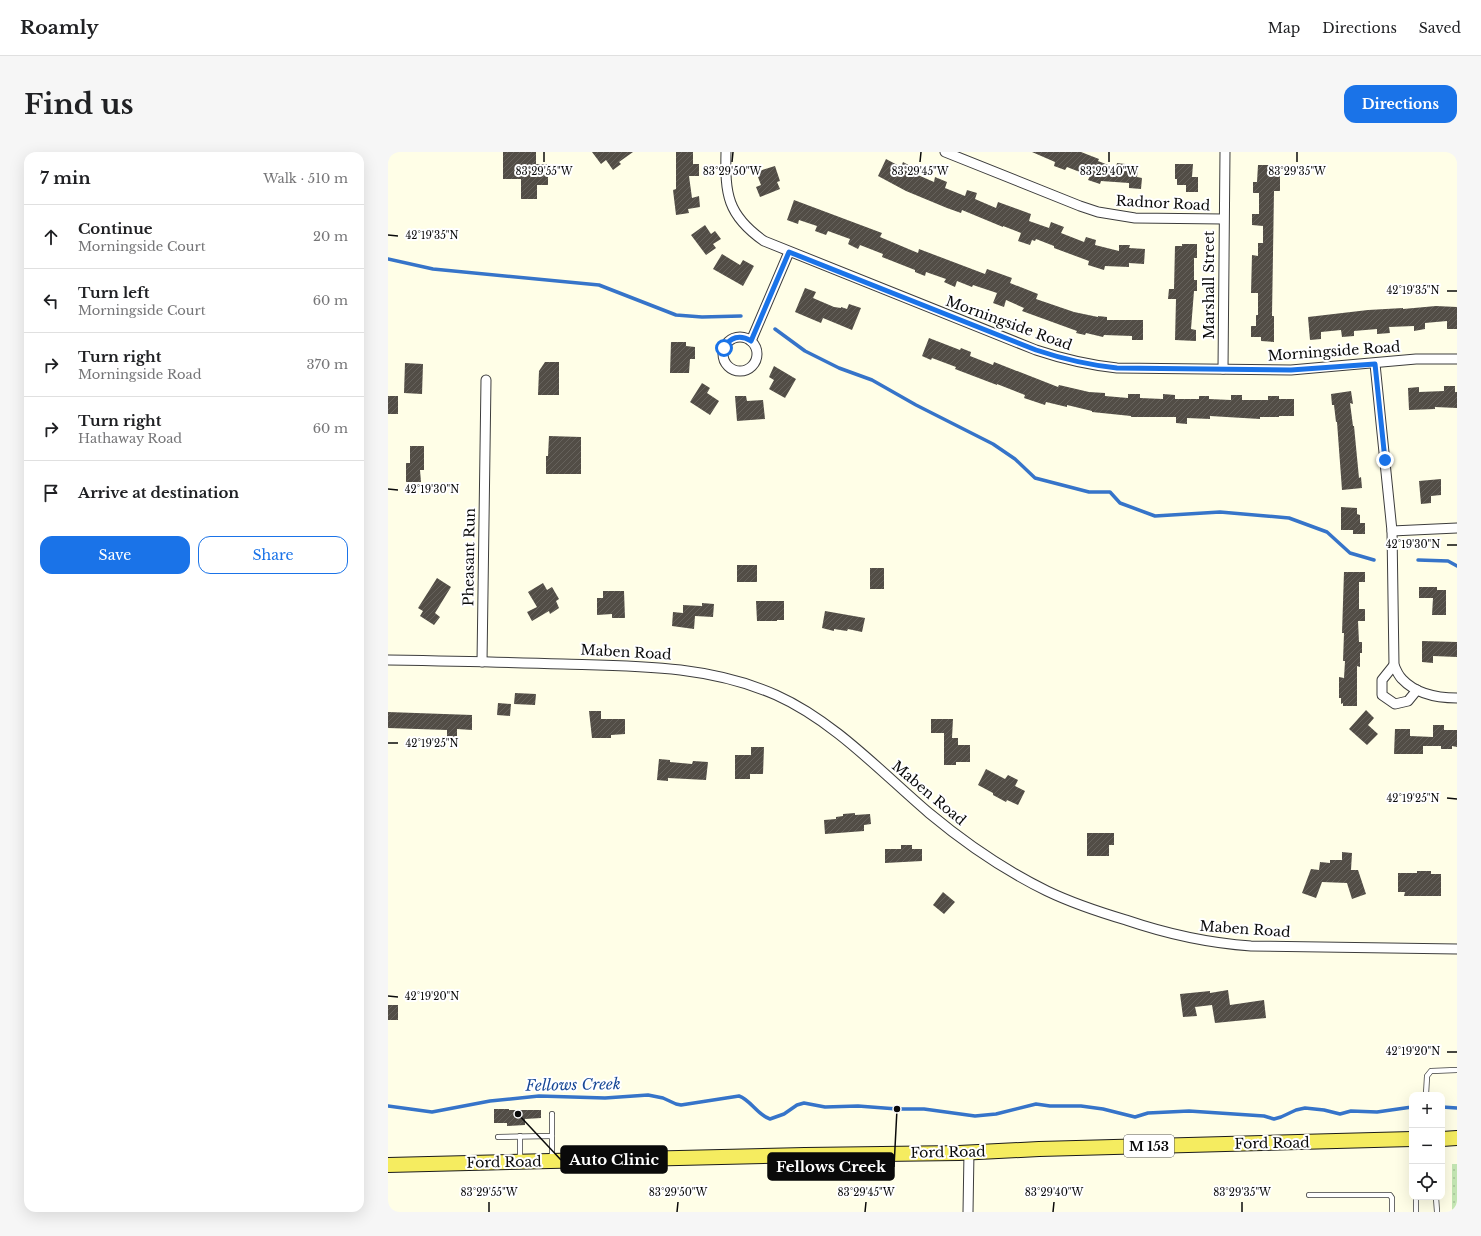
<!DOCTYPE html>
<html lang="en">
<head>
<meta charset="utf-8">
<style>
	:root { --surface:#fff; --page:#f6f6f6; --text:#202124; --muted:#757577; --line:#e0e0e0; --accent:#1a73e8 }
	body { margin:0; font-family:"Libre Baskerville",serif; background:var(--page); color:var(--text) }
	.controls { position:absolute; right:12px; bottom:12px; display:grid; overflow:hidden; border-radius:8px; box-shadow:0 4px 16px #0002 }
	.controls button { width:36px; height:36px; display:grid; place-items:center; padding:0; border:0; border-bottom:1px solid var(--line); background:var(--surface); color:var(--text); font:20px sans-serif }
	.stop { position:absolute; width:12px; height:12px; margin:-9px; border:3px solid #1a73e8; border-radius:50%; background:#fff }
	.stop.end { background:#1a73e8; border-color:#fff; box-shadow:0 1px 4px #0008 }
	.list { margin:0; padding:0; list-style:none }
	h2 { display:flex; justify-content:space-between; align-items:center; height:52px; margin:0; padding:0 16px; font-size:17px }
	h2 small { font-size:13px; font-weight:400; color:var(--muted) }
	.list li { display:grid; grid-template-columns:26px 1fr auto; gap:12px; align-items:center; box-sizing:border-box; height:64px; padding:0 16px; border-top:1px solid var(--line) }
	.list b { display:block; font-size:15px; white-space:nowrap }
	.list p { margin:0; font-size:13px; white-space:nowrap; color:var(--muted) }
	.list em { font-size:13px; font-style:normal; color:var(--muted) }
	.actions { display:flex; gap:8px; padding:12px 16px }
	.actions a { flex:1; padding:9px 0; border:1px solid var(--accent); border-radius:12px; text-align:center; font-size:14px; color:var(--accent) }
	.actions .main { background:var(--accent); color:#fff }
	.icon { flex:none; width:22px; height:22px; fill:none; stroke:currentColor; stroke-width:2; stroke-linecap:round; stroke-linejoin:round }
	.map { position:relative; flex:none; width:1069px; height:1060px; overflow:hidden; border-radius:12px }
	header { display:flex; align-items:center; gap:24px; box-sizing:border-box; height:56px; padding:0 20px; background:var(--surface); border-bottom:1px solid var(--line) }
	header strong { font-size:19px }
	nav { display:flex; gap:22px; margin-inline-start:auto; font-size:14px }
	.intro { display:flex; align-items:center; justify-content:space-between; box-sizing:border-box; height:96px; padding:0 24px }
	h1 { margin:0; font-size:28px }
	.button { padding:10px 18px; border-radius:12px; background:var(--accent); color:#fff; font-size:14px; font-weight:700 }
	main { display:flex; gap:24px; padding:0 24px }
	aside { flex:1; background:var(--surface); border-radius:12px; box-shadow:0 4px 16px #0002 }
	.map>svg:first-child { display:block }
	.grass { fill:url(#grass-dots) }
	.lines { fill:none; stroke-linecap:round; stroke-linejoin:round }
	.stream { stroke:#3674c9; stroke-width:3.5 }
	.building { fill:url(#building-hatch) }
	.service-casing { stroke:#3d3d3d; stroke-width:6 }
	.minor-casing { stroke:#3d3d3d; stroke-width:11 }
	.primary-casing { stroke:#1b1b1b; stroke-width:16 }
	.service { stroke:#fff; stroke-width:4.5 }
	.minor { stroke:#fff; stroke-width:9 }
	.primary { stroke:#f5ec60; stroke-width:14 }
	.route { stroke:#1a73e8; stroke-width:5 }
	.ticks { fill:none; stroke:#0a0a0a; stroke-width:1.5 }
	.labels { text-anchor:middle; stroke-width:4; stroke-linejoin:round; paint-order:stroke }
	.shield { fill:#fff; stroke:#545454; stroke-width:1 }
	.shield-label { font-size:13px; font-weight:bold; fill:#0a0a0a }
	.street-label { font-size:14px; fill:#0a0a0a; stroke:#fff }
	.water-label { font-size:15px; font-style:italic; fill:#184896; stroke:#fff }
	.ticks-label { font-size:10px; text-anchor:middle; fill:#0a0a0a; stroke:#fff; stroke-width:4; stroke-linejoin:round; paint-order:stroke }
	.leader { fill:none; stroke:#0a0a0a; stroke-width:1.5 }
	.callout-dot { fill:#0a0a0a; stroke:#fff; stroke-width:1.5 }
	.callout { fill:#0a0a0a; stroke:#0a0a0a; stroke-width:1.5 }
	.callout-label { font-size:15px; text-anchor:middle; font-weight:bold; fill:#fff }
</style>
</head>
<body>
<header>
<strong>Roamly</strong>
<nav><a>Map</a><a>Directions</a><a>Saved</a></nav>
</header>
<div class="intro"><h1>Find us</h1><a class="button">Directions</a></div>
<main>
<aside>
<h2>7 min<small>Walk · 510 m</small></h2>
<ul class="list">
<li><svg class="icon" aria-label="ahead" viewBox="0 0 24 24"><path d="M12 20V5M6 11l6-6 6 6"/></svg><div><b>Continue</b><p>Morningside Court</p></div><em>20 m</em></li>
<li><svg class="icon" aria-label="left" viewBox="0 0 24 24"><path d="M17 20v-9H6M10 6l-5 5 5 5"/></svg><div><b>Turn left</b><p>Morningside Court</p></div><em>60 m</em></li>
<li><svg class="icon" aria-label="right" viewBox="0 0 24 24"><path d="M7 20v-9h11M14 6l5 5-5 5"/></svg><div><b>Turn right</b><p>Morningside Road</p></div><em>370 m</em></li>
<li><svg class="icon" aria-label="right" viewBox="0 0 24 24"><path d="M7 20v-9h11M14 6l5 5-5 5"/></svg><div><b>Turn right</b><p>Hathaway Road</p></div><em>60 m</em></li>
<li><svg class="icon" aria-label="arrive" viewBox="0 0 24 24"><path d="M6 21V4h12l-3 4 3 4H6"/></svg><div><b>Arrive at destination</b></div></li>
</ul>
<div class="actions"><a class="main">Save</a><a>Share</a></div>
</aside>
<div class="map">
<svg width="1069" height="1060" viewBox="0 0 1069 1060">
	<defs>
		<pattern id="grass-dots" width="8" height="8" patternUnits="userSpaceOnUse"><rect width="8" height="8" fill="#c4e6b3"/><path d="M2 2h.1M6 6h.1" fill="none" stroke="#a7c499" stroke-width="1.8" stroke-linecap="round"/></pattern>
		<pattern id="building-hatch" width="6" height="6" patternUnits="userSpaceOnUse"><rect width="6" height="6" fill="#524d46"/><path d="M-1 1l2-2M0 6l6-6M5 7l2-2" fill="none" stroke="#66625c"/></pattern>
	</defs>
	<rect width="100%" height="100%" fill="#fffee7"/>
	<rect class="grass" x="1064" y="1012" width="5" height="48"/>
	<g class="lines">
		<g class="stream">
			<path d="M0,107L45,117L211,133L288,163L314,165L353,164"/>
			<path d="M387,177L417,199L451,216L484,228L528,253L605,292L627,307L647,326L701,340H722L732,351L767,364L832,360L901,366L939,380L962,401L986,408"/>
			<path d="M1030,408L1060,409L1069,414"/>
			<path d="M0,954L44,960L102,949L151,944L217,946L260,943L275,946L288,952L293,953L351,944C363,948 369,963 382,967L396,962L409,953L416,951L437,955L470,954L509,957H536L587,964L608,962L648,952L662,954H693L715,957L747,965L760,961L801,959L876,964L886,967L893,965L908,958L917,956L936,958L952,962L963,959L989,960L1024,955"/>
			<path d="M1054,955L1069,956"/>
		</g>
	</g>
	<g class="building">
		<path d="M115,0H148V12H160V33H149V47H133V27H115Z"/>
		<path d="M204,0H245L231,10L233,12L225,18L218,8L213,12Z"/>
		<path d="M288,0H305V12H311V24H301L304,46L311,44L312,55L300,57L301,61L288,63L285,38L288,37Z"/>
		<path d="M644,0H693L711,7L710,9L728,16L729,11L745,13V15L750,16L749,25L754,26L753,37L741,36V31L713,29L712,32L700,28L702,24L679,15L677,18L666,14L667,10Z"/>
		<path d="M498,7L513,15L515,10L526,16L523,20L546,30L547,25L559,30L557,36L577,44L579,38L589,41L587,47L608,56L610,50L643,62L641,69L661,76L663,70L676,75L673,81L696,90L698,85L708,88L707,93L731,99V93H742L741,96L757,97L756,112L741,111V115L717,114L716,118L700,113L701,109L666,96V94L648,87L647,89L644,88L642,93L630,89L633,81L615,74V75L574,58L573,61L559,56L518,39L490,24Z"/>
		<path d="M787,12H805L804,25H810V40H798V33H789V27H787Z"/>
		<path d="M870,13H892V39H886L884,164H886V190L873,189V185H863V174H868V163H870V141H863L864,103L870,104V91H875V74L864,73V62H871V41H865V30H869Z"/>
		<path d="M387,14L392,29L389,30L392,37L372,45L368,35L373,33L368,20Z"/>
		<path d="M406,48L494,81L492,85L530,101L531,97L597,122L599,117L624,126L622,131L650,142L648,147L686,160L710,165V164L719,165V168H755V188H744V184L716,183L715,185L698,181L697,183L688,181L689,179L634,159L636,156L618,148L616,155L605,151L609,141L585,133L584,135L569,129L567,135L556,130L558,127L538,120L537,124L527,120V118L494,105L495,102L472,93L470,97L460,92L462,87L440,79L438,83L427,79L429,74L411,68L410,72L399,68Z"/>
		<path d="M317,73L323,82L327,79L333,87L325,92L328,96L318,103L303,83Z"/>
		<path d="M794,92H809V106H806V128H809V139H806L803,177L808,178V189L787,188L788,147H780L781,137H786L787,94H794Z"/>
		<path d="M334,102L352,113L355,108L366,114L355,134L325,117Z"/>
		<path d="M417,136L428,140L425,146L446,155L453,156V155L459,157L461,152L473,156L464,178L435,166L433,171L407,160Z"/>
		<path d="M1048,154L1069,155V177H1059V169L1037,171V177L1026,179V174L1001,175L1002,181L989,182V177L966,179V184L954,185L953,178L933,180V187L922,188L920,165L980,158L1015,156V157Z"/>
		<path d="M541,186L572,198L573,196L583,200L582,204L605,213L606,210L670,235L671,233L701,240L717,241V244L740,246V242H752V246L775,247V242L787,243V247H811V244H821V247L843,248V243H854V248H880V244H891V247H906V264H891V265H872V267L822,264V267L799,266V272L788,271V265H743V264L704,260V259L679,253V255L658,250L657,253L636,246L637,243L609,232V233L567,217L568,215L544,206L543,208L534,204Z"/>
		<path d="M283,190H298V194L307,195V207H302L301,221H282Z"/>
		<path d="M157,210H171V243H150L151,219Z"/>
		<path d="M17,211L35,212L34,242L16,241Z"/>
		<path d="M386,214L408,227L397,246L381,237L386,228L381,225Z"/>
		<path d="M314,231L322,236L319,241L331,249L322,263L302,250Z"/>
		<path d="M1056,234H1067V240H1069V256L1047,255V257L1021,258L1020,236L1031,235V240L1056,239Z"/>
		<path d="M963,239L965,252L962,251L965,274H966L971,326L973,325L974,336L954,338L949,270H948L946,253H944L943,242Z"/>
		<rect x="0" y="244" width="10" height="18"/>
		<path d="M347,244H358L359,249L375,248L377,267L349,269Z"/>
		<path d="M161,284L193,285V322H158V304H160Z"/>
		<path d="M22,294H36V318H32L33,330H18V311H22Z"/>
		<path d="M1053,327V343L1043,344V351L1033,352L1031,329Z"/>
		<path d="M953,355L969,356V362L972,363V371H977V382H965V378H953Z"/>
		<rect x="349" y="413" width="20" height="17"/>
		<rect x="482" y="416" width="14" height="21"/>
		<path d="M956,420H977V430H971V457H977V469H970L971,490H974V501H972V515L969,514V554H955V551L953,552V546H951V525L956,526L957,509H955L956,481H954Z"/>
		<path d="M49,426L63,435L47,461L52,465L46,473L32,464L35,459L30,456Z"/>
		<path d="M155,431L159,438L164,435L171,447L168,449L171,456L162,462L161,459L144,469L139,460L149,455L140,440Z"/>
		<path d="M1031,435H1049V438H1058V463H1044L1045,446H1031Z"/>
		<path d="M215,439H236L237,466H224V462L209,463V446H215Z"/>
		<path d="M368,449H396V468H389V469H369Z"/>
		<path d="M314,451L326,452L325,465L307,464L306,477L284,474L285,460L295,461V453L314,454Z"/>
		<path d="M437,459L477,466L474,480L460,477L459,479L446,477V479L434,476Z"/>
		<path d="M1034,489L1069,490V505L1045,504V511L1034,510Z"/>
		<path d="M127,541L148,542L147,553L126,552Z"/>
		<path d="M110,551L123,552L122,564L109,563Z"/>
		<path d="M978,558L986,566L980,573L990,582L979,593L961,577Z"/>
		<path d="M201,559H213V567H237V582L223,583V586H204Z"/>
		<path d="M0,560L84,563V578L69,577V586H59V578L0,576Z"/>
		<path d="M543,567H565L564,586H570V593H582V610H568V613H556V581H543Z"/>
		<path d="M1045,573H1056V578H1069V595L1064,594V597H1053V594H1035V602H1006L1007,577H1022V584L1045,585Z"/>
		<path d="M363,595H376L375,622H362V627H347V603H363Z"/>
		<path d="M271,607L282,608V610L304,612L305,609L320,610L318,628L280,626V629L269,628Z"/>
		<path d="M598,617L617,627L620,623L630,628L627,634L637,639L630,653L619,648L618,650L605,643V641L590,633Z"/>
		<path d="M467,661V663L482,662L483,672L476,673V679L437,682L436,668L448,667V665L455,664V662Z"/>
		<path d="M699,681H726V693H721V704H699Z"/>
		<path d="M513,693H524V697H534V709L497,711V697H513Z"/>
		<path d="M954,700L964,701L963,718H970L978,742L964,747L959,731L934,730L928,746L914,741L923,717L931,718L932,710L942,711V708H954Z"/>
		<path d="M1029,719H1043V722H1053V744H1016L1017,740H1010V721H1029Z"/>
		<path d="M555,740L567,750L556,762L545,753Z"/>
		<path d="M840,838L842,853L876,848L878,866L827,871L824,853L807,855L809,864L795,865L792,842L822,839V841Z"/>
		<rect x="0" y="853" width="10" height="15"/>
		<path d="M106,957H121V958H153V966L137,967V973L119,974V971H106Z"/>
	</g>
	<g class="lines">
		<g class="service-casing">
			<g id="service">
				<path d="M1038,943L1039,924L1043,919L1069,918"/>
				<path d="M132,984V1009"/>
				<path d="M164,984V1008"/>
				<path d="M110,985L164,984V962"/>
				<path d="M921,1043H1002L1004,1046V1060"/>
				<path d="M1028,1045V1060"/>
				<path d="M1048,1045L1049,1060"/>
			</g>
		</g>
		<g class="minor-casing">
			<g id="minor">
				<path d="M338,0C337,42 339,63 376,89L648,198C675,207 701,213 729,216L903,218L1028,207H1069"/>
				<path d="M557,0L692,54L710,60L747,66L835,67"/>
				<circle cx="352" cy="202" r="17"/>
				<path d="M363,189L401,100"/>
				<path d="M987,212L1004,379L1006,513C1008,518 1010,523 1014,527C1028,542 1049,546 1069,546"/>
				<path d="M835,217L837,0"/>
				<path d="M1004,379L1069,376"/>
				<path d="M0,508C58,509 116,510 175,512C247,514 320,513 388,543C446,569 493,620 541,661C577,691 616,718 659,739C684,751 711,760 738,768C779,782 820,791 863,794L1069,797"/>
				<path d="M94,510L98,228"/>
				<path d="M1006,513L994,528V543L1007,552L1020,549L1029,538"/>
				<path d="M580,1060L581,1000"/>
			</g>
		</g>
		<g class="primary-casing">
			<g id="primary">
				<path d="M1054,987L1069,986"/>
				<path d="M0,1013L417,1003L571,1001L651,997L1024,987"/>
			</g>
		</g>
		<use href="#service" class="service"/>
		<use href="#minor" class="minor"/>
		<use href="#primary" class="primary"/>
	</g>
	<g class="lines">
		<path class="route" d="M336,196C342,185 352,182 363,189L401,100L648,198C675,207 701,213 729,216L903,218L987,212L997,308"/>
	</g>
	<path class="ticks" d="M156,10V0M344,10L345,0M532,10L533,0M721,10V0M909,10V0M0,83L10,84M1059,139H1069M0,337L10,338M1059,393H1069M0,591H10M1059,646L1069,647M0,844L10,845M1059,900H1069M101,1060V1050M289,1060L290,1050M477,1060L478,1050M665,1060L666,1050M854,1060V1050"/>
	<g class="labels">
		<rect class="shield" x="736" y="983" width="50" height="22" rx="3"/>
		<g class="shield-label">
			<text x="761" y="999">M 153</text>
		</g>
		<g class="street-label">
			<text transform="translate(775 51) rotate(3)" y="5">Radnor Road</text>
			<text transform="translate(821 133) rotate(-90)" y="5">Marshall Street</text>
			<text transform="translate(621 171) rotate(20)" y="5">Morningside Road</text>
			<text transform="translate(946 199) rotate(-4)" y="5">Morningside Road</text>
			<text transform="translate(81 405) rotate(-89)" y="5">Pheasant Run</text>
			<text transform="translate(238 500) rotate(3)" y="5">Maben Road</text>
			<text transform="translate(541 641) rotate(40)" y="5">Maben Road</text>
			<text transform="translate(857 777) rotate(4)" y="5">Maben Road</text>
			<text transform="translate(884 991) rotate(-1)" y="5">Ford Road</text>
			<text transform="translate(560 1000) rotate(-1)" y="5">Ford Road</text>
			<text transform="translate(116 1010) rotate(-1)" y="5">Ford Road</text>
		</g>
		<g class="water-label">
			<text transform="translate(185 933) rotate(-1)" y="5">Fellows Creek</text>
		</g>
	</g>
	<g class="ticks-label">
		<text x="156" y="23">83°29'55"W</text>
		<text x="344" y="23">83°29'50"W</text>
		<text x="532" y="23">83°29'45"W</text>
		<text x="721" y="23">83°29'40"W</text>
		<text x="909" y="23">83°29'35"W</text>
		<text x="44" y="87">42°19'35"N</text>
		<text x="1025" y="142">42°19'35"N</text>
		<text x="44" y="341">42°19'30"N</text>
		<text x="1025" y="396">42°19'30"N</text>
		<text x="44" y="595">42°19'25"N</text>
		<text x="1025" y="650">42°19'25"N</text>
		<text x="44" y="848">42°19'20"N</text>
		<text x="1025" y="903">42°19'20"N</text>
		<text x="101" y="1044">83°29'55"W</text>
		<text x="290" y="1044">83°29'50"W</text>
		<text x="478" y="1044">83°29'45"W</text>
		<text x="666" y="1044">83°29'40"W</text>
		<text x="854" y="1044">83°29'35"W</text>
	</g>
	<path class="leader" d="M130 962L173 1008M509 957L506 1015"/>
	<g class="callout-dot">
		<circle cx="130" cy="962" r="4"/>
		<circle cx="509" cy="957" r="4"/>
	</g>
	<g class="callout">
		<rect x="173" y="994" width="106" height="27" rx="4"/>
		<rect x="380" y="1001" width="126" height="27" rx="4"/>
	</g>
	<g class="callout-label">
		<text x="226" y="1013">Auto Clinic</text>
		<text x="443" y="1020">Fellows Creek</text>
	</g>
</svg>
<div class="controls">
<button>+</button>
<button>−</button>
<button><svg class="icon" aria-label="locate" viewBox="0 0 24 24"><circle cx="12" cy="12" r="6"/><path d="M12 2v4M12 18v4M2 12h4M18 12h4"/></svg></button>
</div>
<div class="stop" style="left:336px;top:196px"></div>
<div class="stop end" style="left:997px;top:308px"></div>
</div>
</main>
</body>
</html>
